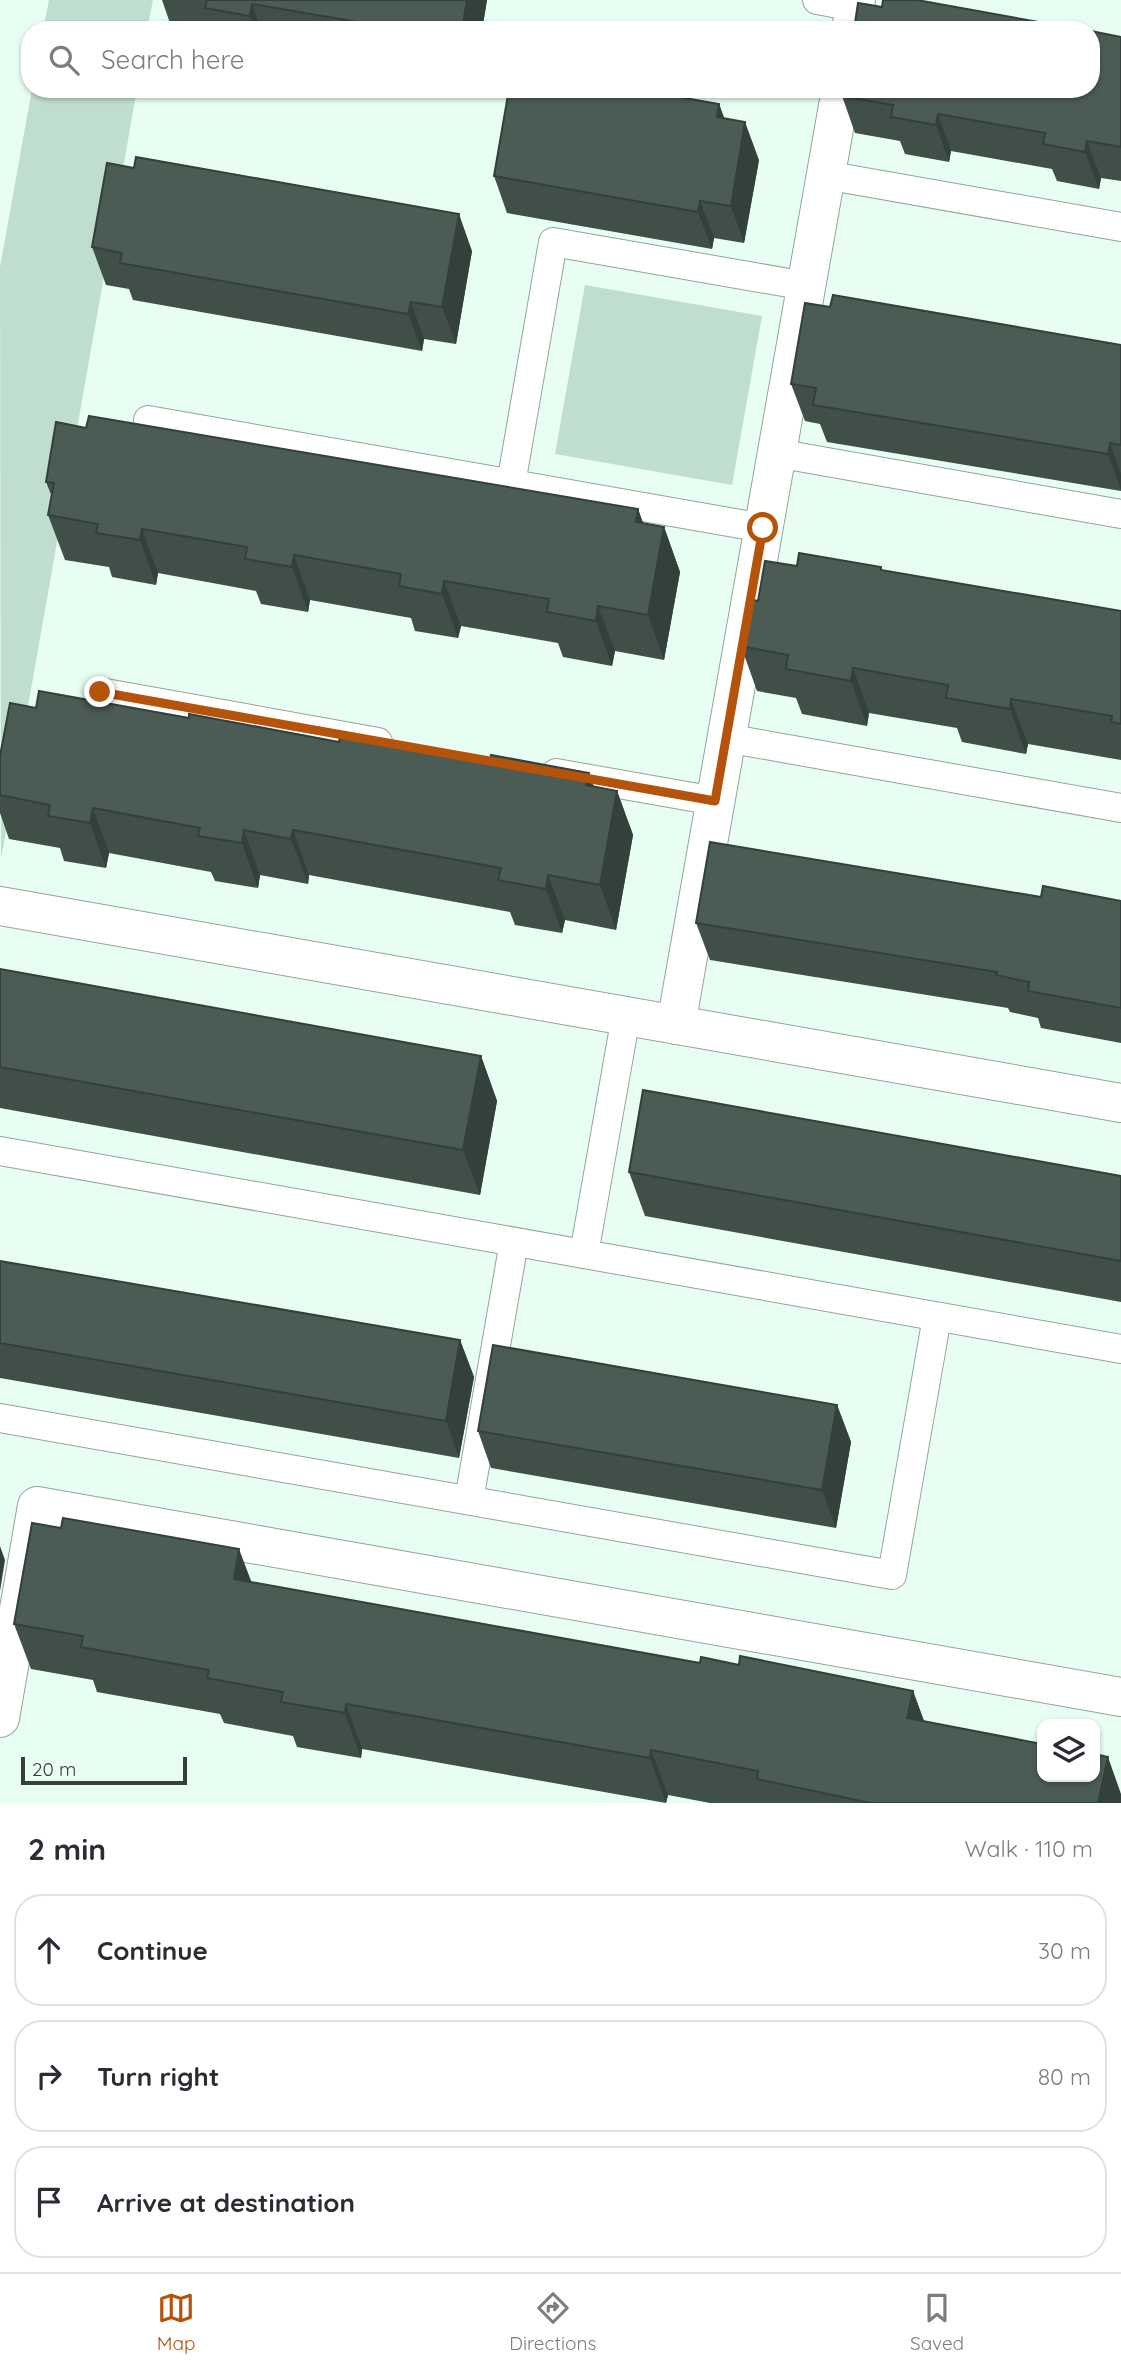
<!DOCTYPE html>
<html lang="en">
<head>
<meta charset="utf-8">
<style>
	:root { --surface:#fff; --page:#f7f7f7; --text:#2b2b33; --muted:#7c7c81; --line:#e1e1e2; --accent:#b45309 }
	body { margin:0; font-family:Quicksand,sans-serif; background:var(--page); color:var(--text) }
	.controls { position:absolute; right:21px; bottom:21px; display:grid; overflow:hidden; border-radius:14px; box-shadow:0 2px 5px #0004 }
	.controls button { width:63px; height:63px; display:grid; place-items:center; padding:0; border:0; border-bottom:2px solid var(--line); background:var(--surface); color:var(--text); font:35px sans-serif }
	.scale { position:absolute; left:21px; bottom:18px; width:166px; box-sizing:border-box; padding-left:7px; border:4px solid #373f3b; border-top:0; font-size:19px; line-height:24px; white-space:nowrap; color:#373f3b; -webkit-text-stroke:5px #e9fef3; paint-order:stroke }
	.stop { position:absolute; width:21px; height:21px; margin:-16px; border:5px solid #b45309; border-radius:50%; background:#fff }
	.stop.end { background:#b45309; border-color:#fff; box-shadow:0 2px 7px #0008 }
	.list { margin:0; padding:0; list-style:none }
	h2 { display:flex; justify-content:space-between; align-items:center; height:91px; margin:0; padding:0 28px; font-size:30px }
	h2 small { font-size:23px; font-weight:400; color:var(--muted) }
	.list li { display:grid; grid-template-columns:46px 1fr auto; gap:21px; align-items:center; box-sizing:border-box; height:112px; margin:0 14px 14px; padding:0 14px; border:2px solid var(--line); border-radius:28px }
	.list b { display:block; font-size:26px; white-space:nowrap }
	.list em { font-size:23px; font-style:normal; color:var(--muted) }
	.icon { flex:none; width:38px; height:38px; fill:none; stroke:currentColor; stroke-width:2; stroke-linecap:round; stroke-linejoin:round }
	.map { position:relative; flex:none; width:1121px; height:1803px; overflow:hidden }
	.search { position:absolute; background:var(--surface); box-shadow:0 2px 5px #0004; left:21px; right:21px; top:21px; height:77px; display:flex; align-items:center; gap:18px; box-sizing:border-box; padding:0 24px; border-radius:28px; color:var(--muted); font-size:26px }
	.sheet { height:469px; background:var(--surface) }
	nav { display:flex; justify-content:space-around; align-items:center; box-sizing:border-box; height:98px; border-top:2px solid var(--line); background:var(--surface); font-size:19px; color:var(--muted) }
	nav a { display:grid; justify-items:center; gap:4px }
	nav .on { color:var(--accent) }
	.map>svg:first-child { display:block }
	.green { fill:#c0ded0 }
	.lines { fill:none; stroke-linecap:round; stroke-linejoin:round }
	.lane-casing { stroke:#92a59c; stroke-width:30 }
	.street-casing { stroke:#92a59c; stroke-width:40 }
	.lane { stroke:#fff; stroke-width:28 }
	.street { stroke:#fff; stroke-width:38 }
	.wall { fill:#404f48 }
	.shaded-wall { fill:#34403b }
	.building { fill:#4a5c54; stroke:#34403b; stroke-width:2 }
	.route { stroke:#b45309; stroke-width:9 }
</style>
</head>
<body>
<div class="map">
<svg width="1121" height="1803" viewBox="0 0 1121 1803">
	<rect width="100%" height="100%" fill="#e9fef3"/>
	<g class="green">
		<path d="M49,0H153L147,30H43Z"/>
		<path d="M32,89H137L1,859L0,267Z"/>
		<path d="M585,285L762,316L732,485L555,454Z"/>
	</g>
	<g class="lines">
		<g class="lane-casing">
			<g id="lane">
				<path d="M817,0L855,7"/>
				<path d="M825,175L1121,227"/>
				<path d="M148,420L763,528"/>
				<path d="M776,453L1121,514"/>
				<path d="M511,484L553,242L806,286"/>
				<path d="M100,692L378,742"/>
				<path d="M726,738L1121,808"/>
				<path d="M556,773L715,801"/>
				<path d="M626,1016L584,1254L1121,1349"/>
				<path d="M0,1151L584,1254"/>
				<path d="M0,1418L892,1575L937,1317"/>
				<path d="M469,1500L514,1242"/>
			</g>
		</g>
		<g class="street-casing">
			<g id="street">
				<path d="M851,30L856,0"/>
				<path d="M0,906L1121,1103"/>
				<path d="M676,1025L841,89"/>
				<path d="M0,1718L37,1506L1121,1697"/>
			</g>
		</g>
		<use href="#lane" class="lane"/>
		<use href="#street" class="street"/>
	</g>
	<g class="wall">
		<path d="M162,0H487L482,30H193L171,26Z"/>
		<path d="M1121,37V181L1101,178L1099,189L1057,181L1052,169L951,151L949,162L905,154L900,141L855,133L842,96Z"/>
		<path d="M656,95L719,104L724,119L759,160L744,243L714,238L712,249L507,213L494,176Z"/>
		<path d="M92,247L472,251L456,344L424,339L422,351L133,300L129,289L106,285Z"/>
		<path d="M830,307L1121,345V491L827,442L820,424L805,421L791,384Z"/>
		<path d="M86,428L638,509L643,523L664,527L680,572L664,660L615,651L612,666L563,657L558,643L461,626L458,638L415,631L411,618L310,600L308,612L261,604L256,591L158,573L156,585L112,577L109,567L65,560L48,515L52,497L46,482Z"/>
		<path d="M882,570L1121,611V760L1028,744L1026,754L962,742L957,728L869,713L867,726L802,714L796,698L757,691L741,646L758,601Z"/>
		<path d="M36,708L189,718L339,742L617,791L633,835L616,930L565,920L562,933L515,925L510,912L309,875L308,884L260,875L258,888L215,881L211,872L109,853L106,868L64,861L60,848L9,839L0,813V756Z"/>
		<path d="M1041,897L1121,901V1043L1041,1028L1038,1018L1010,1012L1008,1008L710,960L696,923Z"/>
		<path d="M0,969L481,1056L497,1101L480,1195L0,1108Z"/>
		<path d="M629,1172L1121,1176V1302L645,1216Z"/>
		<path d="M0,1261L460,1340L474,1377L459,1458L0,1378Z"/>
		<path d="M837,1405L851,1442L836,1528L491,1468L478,1431Z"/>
		<path d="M61,1528L251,1582L700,1663L739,1665L913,1691L924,1721L1121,1803H710L668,1795L666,1803L362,1749L361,1758L297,1747L293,1736L224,1723L220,1714L97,1692L93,1680L31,1669L14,1624Z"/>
	</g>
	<g class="shaded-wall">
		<path d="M467,0H487L482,30H462Z"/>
		<path d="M252,4L261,30H255L250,16Z"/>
		<path d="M719,104L733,141L717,117Z"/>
		<path d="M938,114L951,151L949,162L936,125Z"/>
		<path d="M745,122L759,160L744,243L731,206Z"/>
		<path d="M1087,141L1101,178L1099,189L1085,152Z"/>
		<path d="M700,201L714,238L712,249L698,212Z"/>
		<path d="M459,214L472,251L456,344L442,307Z"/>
		<path d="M411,302L424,339L422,351L408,314Z"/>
		<path d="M1110,443L1121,474V490L1108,454Z"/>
		<path d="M638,509L654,554L636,522Z"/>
		<path d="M664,527L680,572L664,660L648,615Z"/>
		<path d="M142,529L158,573L156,585L140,540Z"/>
		<path d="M294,555L310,600L308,612L292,567Z"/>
		<path d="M444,581L461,626L458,638L442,594Z"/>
		<path d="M598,606L615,651L612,666L596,621Z"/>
		<path d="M853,668L869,713L867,726L851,681Z"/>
		<path d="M1011,699L1028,744L1026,754L1010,709Z"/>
		<path d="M589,773L605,818L586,785Z"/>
		<path d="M617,791L633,835L616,930L600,885Z"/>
		<path d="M93,808L109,853L106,868L90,823Z"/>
		<path d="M244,830L260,875L258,888L242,843Z"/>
		<path d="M293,830L309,875L308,884L291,839Z"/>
		<path d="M548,875L565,920L562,933L546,889Z"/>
		<path d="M481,1056L497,1101L480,1195L463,1150Z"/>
		<path d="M460,1340L474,1377L459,1458L446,1421Z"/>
		<path d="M837,1405L851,1442L836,1528L822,1490Z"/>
		<path d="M0,1546L5,1560L0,1591Z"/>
		<path d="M239,1549L256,1594L234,1579Z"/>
		<path d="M913,1691L929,1735L907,1718Z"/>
		<path d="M346,1704L362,1749L361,1758L345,1713Z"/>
		<path d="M651,1750L668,1795L666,1803L650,1758Z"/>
		<path d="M1108,1757L1121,1794V1803H1098Z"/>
	</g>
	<g class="building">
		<path d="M207,0H467L462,30H356L358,22L252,4L250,16L205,8Z"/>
		<path d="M883,0H917L1083,30H854L858,3L882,7Z"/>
		<path d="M1091,31L1121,37V147L1087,141L1085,152L1043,144L1045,133L938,114L936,125L891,117L893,105L842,96L843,89H1091Z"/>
		<path d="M509,89H621L656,95V93L719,104L717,117L745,122L731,206L700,201L698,212L494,176Z"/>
		<path d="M136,157L459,214L442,307L411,302L408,314L120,263L122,253L92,247L107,163L134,168Z"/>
		<path d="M833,295L1121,345V445L1110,443L1108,454L813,405L816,388L791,384L805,303L830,307Z"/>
		<path d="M89,416L638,509L636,522L664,527L648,615L598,606L596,621L547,612L549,599L444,581L442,594L399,586L401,574L294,555L292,567L245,559L247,547L142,529L140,540L96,533L98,524L48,515L54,483L46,482L56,422L86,428Z"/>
		<path d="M799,553L881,567V570L1121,611V724L1111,722L1112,716L1011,699L1010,709L946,698L948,685L853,668L851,681L786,669L788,655L741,646L749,599L758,601L765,561L797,566Z"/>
		<path d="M39,691L189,718V714L339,742L341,733L490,760L491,755L589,773L586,785L617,791L600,885L548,875L546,889L498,880L501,868L293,830L291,839L244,830L242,843L198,836L200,828L93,808L90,823L48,816L50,805L0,795V756L10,703L36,708Z"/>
		<path d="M710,842L1041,897L1043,886L1121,901V1008L1028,991L1029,982L996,975L997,972L696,923Z"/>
		<path d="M0,969L481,1056L463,1150L0,1067Z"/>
		<path d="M643,1090L1121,1176V1261L629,1172Z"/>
		<path d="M0,1261L460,1340L446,1421L0,1343Z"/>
		<path d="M493,1345L837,1405L822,1490L478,1431Z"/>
		<path d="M63,1518L239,1549L234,1579L700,1663L701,1657L739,1665L740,1656L913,1691L907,1718L1042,1744V1777H1095V1754L1108,1757L1098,1803H870L757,1779L758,1771L651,1750L650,1758L346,1704L345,1713L281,1702L283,1692L207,1678L209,1670L81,1647L83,1636L14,1624L32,1523L61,1528Z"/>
	</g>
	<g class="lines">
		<path class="route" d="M100,692L715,801L763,528"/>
	</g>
</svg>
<div class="controls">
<button><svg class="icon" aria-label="layers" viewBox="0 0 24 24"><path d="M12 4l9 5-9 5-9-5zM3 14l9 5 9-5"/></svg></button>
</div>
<div class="scale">20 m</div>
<div class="stop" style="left:763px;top:528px"></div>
<div class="stop end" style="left:100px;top:692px"></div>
<div class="search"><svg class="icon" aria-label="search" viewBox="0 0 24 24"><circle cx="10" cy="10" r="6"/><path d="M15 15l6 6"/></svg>Search here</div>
</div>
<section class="sheet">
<h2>2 min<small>Walk · 110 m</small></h2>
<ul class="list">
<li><svg class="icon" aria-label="ahead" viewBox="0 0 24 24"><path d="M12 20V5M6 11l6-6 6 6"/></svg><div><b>Continue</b></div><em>30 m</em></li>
<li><svg class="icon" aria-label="right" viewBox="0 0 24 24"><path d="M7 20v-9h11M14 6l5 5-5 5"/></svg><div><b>Turn right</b></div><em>80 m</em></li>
<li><svg class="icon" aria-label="arrive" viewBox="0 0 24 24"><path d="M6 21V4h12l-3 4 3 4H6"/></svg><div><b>Arrive at destination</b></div></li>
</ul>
</section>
<nav>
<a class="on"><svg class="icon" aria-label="map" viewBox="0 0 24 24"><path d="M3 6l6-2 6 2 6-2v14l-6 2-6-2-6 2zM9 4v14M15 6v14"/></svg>Map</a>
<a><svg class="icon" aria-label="directions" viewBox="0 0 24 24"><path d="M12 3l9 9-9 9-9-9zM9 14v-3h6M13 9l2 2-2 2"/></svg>Directions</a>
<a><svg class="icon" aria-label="saved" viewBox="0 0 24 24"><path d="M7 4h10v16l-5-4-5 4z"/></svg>Saved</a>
</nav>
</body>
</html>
